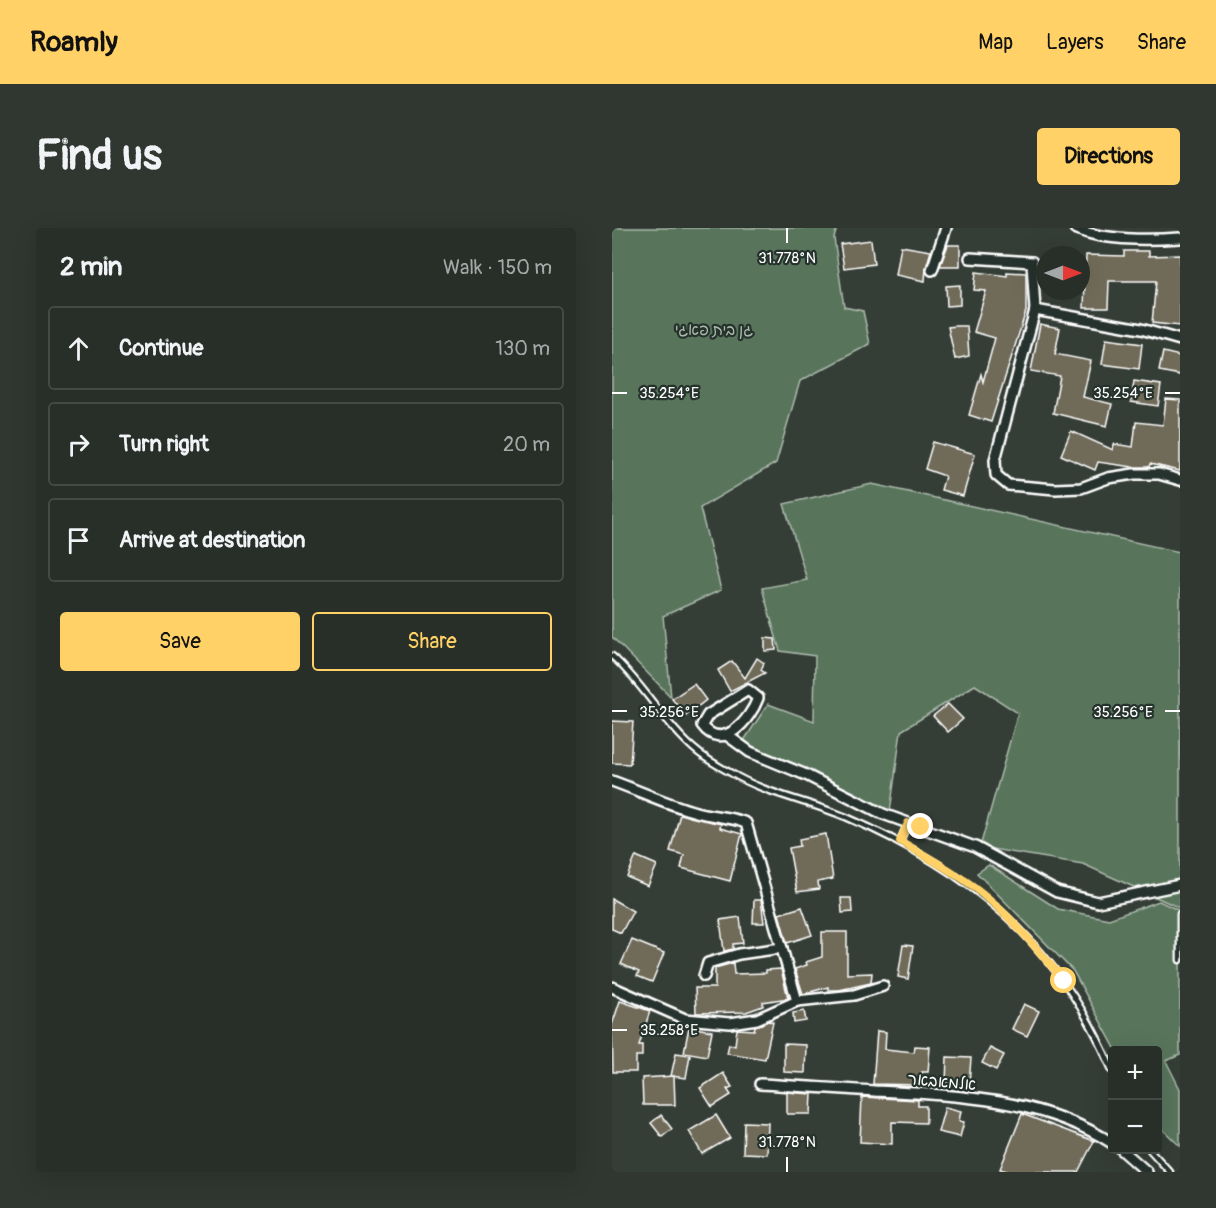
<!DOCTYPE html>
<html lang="en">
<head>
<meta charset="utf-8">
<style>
	:root { --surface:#282e28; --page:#303630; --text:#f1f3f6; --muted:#a5a8a8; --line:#444a45; --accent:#ffd166 }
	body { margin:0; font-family:Pangolin,"Playpen Sans Hebrew",sans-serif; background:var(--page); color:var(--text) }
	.controls { position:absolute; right:18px; bottom:18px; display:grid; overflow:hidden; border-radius:6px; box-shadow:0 6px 24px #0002 }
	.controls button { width:54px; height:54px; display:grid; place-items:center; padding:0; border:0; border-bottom:2px solid var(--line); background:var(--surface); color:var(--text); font:30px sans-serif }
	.compass { position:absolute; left:424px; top:18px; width:54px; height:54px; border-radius:50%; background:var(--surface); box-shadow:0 6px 24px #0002; rotate:90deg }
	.stop { position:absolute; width:18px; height:18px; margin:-14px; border:4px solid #ffd166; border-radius:50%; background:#fff }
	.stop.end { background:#ffd166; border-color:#fff; box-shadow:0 2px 6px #0008 }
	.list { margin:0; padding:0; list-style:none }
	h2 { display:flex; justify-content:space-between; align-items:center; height:78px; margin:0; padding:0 24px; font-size:26px }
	h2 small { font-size:20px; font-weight:400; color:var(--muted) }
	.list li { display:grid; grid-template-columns:39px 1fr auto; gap:18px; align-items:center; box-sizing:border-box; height:84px; margin:0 12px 12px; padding:0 12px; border:2px solid var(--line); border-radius:6px }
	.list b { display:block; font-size:22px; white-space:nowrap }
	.list em { font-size:20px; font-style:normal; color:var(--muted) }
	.actions { display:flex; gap:12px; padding:18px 24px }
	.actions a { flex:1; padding:14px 0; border:2px solid var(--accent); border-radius:6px; text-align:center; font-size:21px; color:var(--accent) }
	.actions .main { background:var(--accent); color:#111 }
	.icon { flex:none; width:33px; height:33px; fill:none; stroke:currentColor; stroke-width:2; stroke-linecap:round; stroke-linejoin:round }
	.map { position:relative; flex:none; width:568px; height:944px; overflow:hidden; border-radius:6px }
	header { display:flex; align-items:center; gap:36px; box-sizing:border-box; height:84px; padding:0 30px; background:var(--accent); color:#111 }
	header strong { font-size:28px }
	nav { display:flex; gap:33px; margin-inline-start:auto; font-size:21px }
	.intro { display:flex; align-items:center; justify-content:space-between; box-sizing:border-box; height:144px; padding:0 36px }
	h1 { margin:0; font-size:42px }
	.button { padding:15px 27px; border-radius:6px; background:var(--accent); color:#111; font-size:21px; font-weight:700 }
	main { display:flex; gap:36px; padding:0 36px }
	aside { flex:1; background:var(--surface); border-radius:6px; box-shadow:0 6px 24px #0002 }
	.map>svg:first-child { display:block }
	.green { fill:#59755b; stroke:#acbaad; stroke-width:1.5 }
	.building { fill:#6f6a58; stroke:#fff; stroke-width:1.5 }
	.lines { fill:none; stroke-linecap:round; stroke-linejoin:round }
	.service-casing { stroke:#fff; stroke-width:9 }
	.minor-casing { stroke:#fff; stroke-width:14 }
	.service { stroke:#26332d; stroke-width:4.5 }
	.minor { stroke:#26332d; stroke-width:9 }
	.route { stroke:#ffd166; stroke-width:8 }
	.ticks { fill:none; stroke:#fff; stroke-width:2 }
	.labels { text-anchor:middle; stroke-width:4.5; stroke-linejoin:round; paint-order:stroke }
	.park-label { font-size:16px; fill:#acbaad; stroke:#26332d }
	.street-label { font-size:16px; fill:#fff; stroke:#26332d }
	.ticks-label { font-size:15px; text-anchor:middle; fill:#fff; stroke:#26332d; stroke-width:4.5; stroke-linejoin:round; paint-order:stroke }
</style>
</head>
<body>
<header>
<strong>Roamly</strong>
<nav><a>Map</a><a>Layers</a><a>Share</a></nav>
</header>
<div class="intro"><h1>Find us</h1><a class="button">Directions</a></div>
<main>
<aside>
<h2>2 min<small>Walk · 150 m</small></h2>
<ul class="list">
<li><svg class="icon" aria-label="ahead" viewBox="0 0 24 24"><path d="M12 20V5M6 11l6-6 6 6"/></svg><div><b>Continue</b></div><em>130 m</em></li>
<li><svg class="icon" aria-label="right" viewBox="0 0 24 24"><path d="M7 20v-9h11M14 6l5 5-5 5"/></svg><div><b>Turn right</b></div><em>20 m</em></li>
<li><svg class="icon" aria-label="arrive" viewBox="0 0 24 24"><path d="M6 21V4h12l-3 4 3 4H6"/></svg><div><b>Arrive at destination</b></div></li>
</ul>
<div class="actions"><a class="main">Save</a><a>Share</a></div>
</aside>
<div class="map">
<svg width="568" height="944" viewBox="0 0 568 944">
	<rect width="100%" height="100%" fill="#353e36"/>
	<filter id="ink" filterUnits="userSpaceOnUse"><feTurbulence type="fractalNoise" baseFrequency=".0167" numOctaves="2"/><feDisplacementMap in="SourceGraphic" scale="12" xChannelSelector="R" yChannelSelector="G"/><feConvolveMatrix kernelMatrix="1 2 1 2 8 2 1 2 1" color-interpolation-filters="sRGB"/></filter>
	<g filter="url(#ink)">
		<g class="green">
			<path d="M0,0H225L222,10L232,79L251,83L258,116L188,153L164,235L88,280L109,362L51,388L59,469L0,409Z"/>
			<path d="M260,256L568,324V680L471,636L368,619L406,485L363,457L289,503L278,584L241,564L131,514L156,476L202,493L203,428L168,423L150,360L195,352L172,276Z"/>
			<path d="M377,637L446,681L497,691L547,673L568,683V827L554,833L568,861V918L546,897V822H504L461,743L365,645Z"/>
		</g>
		<g class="building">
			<path d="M259,12L262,36L232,40L228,16Z"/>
			<path d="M336,17H348V38H328Z"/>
			<path d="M289,18L319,23L314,40L313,53L284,47Z"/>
			<path d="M512,23H537V28L568,27V98L540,95L544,53H497L496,80H472L474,27L512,28Z"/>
			<path d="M364,44L395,48V44L414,45V83L379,194L357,187L369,146L371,154L383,110L362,104L374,63L362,62Z"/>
			<path d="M348,57V77L335,78L334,58Z"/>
			<path d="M428,96L448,100L443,126L479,133L471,169L500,176L495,198L441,185L448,148L419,143Z"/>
			<path d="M345,98H355L357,128L343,131L336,99Z"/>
			<path d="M494,111L530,116L527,141L490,136Z"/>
			<path d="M551,124L568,128V147L547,143Z"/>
			<path d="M522,153L549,157L546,178L519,174Z"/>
			<path d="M554,171L568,172V243L538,236L537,239H521L486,234L483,242L449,227L459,203L501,222L502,216L521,219L524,194L551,197Z"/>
			<path d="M321,214L363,226L351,268L329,262L333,248L313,241Z"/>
			<path d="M153,410L163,411L164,422L153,423Z"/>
			<path d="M145,430L152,435L149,442L153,445L118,463L106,442L120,433L133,450Z"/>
			<path d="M82,456L94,472L74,488L60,471Z"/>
			<path d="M336,476L351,491L336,504L321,488Z"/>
			<path d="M0,493L21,494L18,536L0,535Z"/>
			<path d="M68,586L109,596L108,600L130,606L118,653L69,640L72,627L58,623Z"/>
			<path d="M214,606L221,651L206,654L207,661L185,664L177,620L188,618L187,611Z"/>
			<path d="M24,628L45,637L36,658L15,649Z"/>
			<path d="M229,670H239L240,684L230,685Z"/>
			<path d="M0,671L21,683L9,705L0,701Z"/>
			<path d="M142,672H149L152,695H141Z"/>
			<path d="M190,679L200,707L175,715L167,686Z"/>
			<path d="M128,689L131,715L121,716V721L112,723L108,692Z"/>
			<path d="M210,704H235V746L260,745L259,755L227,762H216V759L191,766L183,741L195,737L194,734L210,729Z"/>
			<path d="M20,712L52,725L40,754L25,748L27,744L9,736Z"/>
			<path d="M291,717L301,718L296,751L286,749Z"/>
			<path d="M121,735L122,746L154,745V742L169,741L176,770L151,774V778L134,784L84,785L83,760H103V740Z"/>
			<path d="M8,773L38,783L27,817H30V828H24V844H1L0,797Z"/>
			<path d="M412,776L427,783L415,808L400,801Z"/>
			<path d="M192,783L194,793L182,795L181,785Z"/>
			<path d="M156,793L161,794L153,831L115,825L117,816L123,817L125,801L142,802L143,798Z"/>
			<path d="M77,799L100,803L95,828L72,824Z"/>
			<path d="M265,803L274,804L273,821L302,824L303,818L318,819L316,844H310V857L261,856Z"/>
			<path d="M172,816L194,817L193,845L172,844Z"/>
			<path d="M378,820L392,827L384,842L370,835Z"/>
			<path d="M64,825L78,827L74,850L59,848Z"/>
			<path d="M335,829L359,830L357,856L334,855Z"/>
			<path d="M111,845L120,859L115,861L119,867L100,879L88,860Z"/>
			<path d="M62,848L63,877H31L30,850Z"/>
			<path d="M175,864L200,866L199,886H175Z"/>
			<path d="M250,869L306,872V878H314V895L280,894V916L248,914Z"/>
			<path d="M333,879L349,883L347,893L352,894L348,909L326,904Z"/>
			<path d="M410,886L482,913L466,944H398L388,941Z"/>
			<path d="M49,887L60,901L50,909L39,895Z"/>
			<path d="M104,887L118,910L90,926L77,903Z"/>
			<path d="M132,894L156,895L155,926L131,925Z"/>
		</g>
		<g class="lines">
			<g class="service-casing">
				<g id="service">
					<path d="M0,428C31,455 50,493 81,520C92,530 106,538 119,545C154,566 196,573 234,589C358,642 447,715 500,842"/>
					<path d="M288,613L296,595"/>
					<path d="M568,686V732"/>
					<path d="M538,922L558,944"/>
				</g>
			</g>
			<g class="minor-casing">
				<g id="minor">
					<path d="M463,0C489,13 539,12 568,10"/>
					<path d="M358,30L420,34L423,82L383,232L384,247L396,257L443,261L469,260L496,250L522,246H547L568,252"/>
					<path d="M320,42L334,0"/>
					<path d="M423,82L529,101L568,112"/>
					<path d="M136,462L146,470C138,492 110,525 90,497L96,487Z"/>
					<path d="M116,508L138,524L194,547L271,586L363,619L445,664L486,674L568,657"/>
					<path d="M0,553C28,563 55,576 84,584C101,589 117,588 134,595L185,773"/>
					<path d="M92,748L96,735L127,726L170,720"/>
					<path d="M0,759L73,791L118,795L145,791L185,773L242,767L271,758"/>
					<path d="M148,856C187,858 224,861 262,863C344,867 430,870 500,915"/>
					<path d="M510,922L535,944"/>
				</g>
			</g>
			<use href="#service" class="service"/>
			<use href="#minor" class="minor"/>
		</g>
	</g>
	<g class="lines" filter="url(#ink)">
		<path class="route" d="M309,599L296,595L288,613C318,631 351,648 377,671C405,696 428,724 452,753"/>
	</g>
	<path class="ticks" d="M175,0V15M0,165H15M553,165H568M0,483H15M553,483H568M0,802H15M175,929V944"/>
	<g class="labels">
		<g class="park-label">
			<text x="102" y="107">גן בית פאגי</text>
		</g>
		<g class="street-label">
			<text transform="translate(330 853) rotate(5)" y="6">אלמאבאר</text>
		</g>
	</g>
	<g class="ticks-label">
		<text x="175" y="35">31.778°N</text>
		<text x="511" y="170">35.254°E</text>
		<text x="57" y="170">35.254°E</text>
		<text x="511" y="489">35.256°E</text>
		<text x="57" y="489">35.256°E</text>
		<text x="57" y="807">35.258°E</text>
		<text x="175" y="919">31.778°N</text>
	</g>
</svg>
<div class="controls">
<button>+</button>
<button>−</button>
</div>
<svg class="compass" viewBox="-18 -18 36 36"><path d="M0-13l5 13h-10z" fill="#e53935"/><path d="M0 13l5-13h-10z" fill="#a5a8a8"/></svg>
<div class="stop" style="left:452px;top:753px"></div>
<div class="stop end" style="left:309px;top:599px"></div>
</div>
</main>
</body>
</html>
